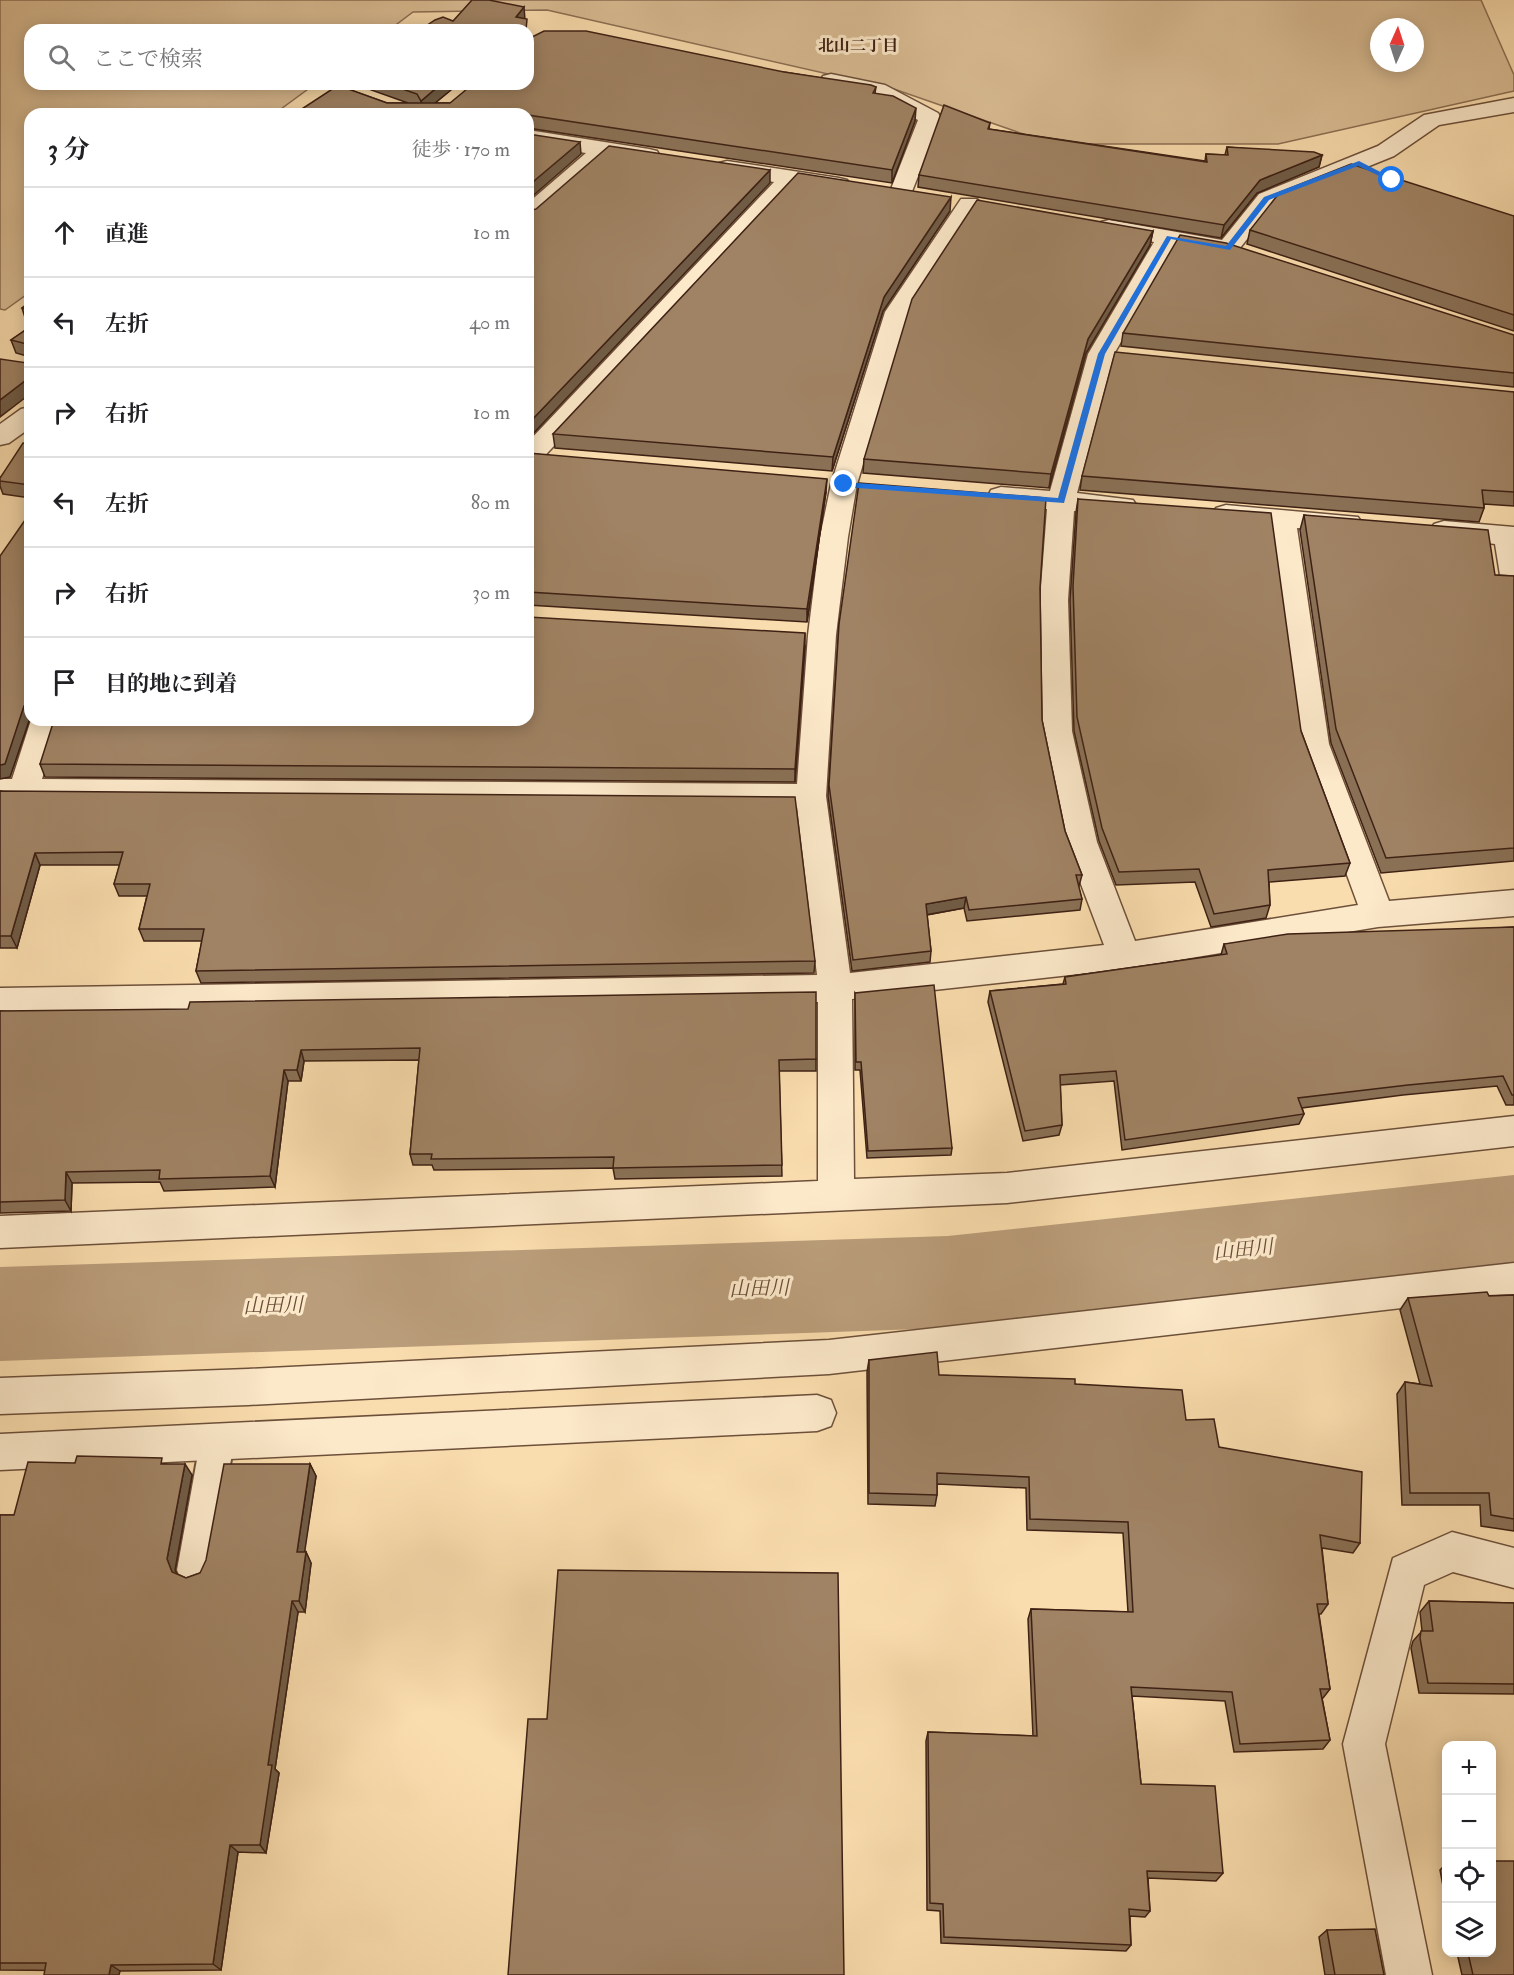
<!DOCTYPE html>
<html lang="ja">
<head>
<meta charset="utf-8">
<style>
	:root { --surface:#fff; --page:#f6f6f6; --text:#202124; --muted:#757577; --line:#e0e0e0 }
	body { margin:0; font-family:"IM FELL Double Pica","Noto Serif JP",serif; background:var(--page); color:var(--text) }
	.controls { position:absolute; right:18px; bottom:18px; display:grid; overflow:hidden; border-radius:12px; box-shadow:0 3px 15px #0003 }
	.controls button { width:54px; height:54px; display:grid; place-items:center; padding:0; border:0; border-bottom:2px solid var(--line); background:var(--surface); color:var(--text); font:30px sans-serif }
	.compass { position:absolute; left:1370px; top:18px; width:54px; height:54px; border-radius:50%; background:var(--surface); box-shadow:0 3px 15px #0003; rotate:3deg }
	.stop { position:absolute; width:18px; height:18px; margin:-14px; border:4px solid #1a73e8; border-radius:50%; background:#fff }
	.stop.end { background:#1a73e8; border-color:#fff; box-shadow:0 2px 6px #0008 }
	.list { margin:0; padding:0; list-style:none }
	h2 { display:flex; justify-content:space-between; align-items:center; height:78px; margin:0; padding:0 24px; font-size:26px }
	h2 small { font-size:20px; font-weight:400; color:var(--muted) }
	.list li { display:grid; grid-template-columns:39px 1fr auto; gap:18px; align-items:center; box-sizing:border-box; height:90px; padding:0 24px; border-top:2px solid var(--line) }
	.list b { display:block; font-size:22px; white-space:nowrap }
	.list em { font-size:20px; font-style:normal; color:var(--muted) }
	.icon { flex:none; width:33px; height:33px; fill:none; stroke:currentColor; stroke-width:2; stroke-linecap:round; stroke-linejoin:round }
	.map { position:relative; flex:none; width:1514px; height:1975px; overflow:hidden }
	.search { position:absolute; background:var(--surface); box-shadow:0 3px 15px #0003; left:24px; top:24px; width:510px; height:66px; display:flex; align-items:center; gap:15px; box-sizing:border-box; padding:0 21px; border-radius:18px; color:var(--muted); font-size:22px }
	.panel { position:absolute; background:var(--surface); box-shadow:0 3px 15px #0003; left:24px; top:108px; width:510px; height:618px; border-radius:18px }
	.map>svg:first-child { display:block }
	.green { fill:#dabd94; stroke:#8c6f54; stroke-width:1.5; fill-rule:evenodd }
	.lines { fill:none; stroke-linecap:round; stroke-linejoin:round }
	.river { fill:#ba9d7a; fill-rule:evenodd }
	.service-casing { stroke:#6d503a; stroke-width:4 }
	.minor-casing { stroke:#6d503a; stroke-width:3 }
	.service { fill:#fce9ca; fill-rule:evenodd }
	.minor { fill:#fce9ca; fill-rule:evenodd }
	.wall { fill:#8a7156; stroke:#3e2114; stroke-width:1.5 }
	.shaded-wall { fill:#705c46; stroke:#3e2114; stroke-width:1.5 }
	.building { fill:#a08364; stroke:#3e2114; stroke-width:1.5 }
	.route { fill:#1a73e8 }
	.labels { text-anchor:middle; stroke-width:6; stroke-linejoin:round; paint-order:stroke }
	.far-neighbourhood-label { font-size:16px; font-weight:bold; fill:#3e2114; stroke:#fce9ca }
	.water-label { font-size:20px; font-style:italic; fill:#694c38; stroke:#fce9ca }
</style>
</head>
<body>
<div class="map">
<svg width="1514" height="1975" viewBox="0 0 1514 1975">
	<rect width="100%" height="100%" fill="#faddae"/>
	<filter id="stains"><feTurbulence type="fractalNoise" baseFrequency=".00333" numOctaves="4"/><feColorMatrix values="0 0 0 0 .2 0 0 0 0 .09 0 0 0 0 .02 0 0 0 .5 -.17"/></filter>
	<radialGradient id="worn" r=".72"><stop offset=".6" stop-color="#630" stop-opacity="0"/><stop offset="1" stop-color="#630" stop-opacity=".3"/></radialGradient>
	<path class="green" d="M0,0H1481L1514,75V91L1278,144H1052L894,89L547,10L413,12L389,30H30V84H315L274,114H30V292L5,310L0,309ZM1379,27H1415V63H1379Z"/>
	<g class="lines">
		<path class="river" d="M1514,1175V1263L948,1328L0,1361V1267L948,1236Z"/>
		<g class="service-casing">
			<path id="service" d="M217,1427L229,1432L234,1443L211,1570L206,1582L194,1587L182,1582L177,1570L200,1443L205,1432Z"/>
		</g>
		<g class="minor-casing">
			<g id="minor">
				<path d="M831,74L885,85L938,113L941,118L909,199H893L889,194L918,120L870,95L823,86L820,81L823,76Z"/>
				<path d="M1514,98V112L1439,125L1394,156L1275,204L1236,253L1228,255L1176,246L1114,354L1077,493L1133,500L1137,506L1133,512L1123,515L1074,511L1068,600L1072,731L1097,842L1135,941L1358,905L1299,744L1270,526L1216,520L1212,514L1216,508L1226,505L1358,517L1362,523L1358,529L1348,532L1297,528L1329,744L1389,901L1514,890V916L1378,927L1124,969L852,999L854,1179L1007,1173L1514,1116V1146L1007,1203L0,1248V1216L818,1181V1002L0,1014V988L817,975L797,807L0,801V779H12L31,720H61L42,779L797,784L808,635L820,537L831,484L885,312L961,199H977L981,204L909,312L857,484L848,537L836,635L826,796L850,973L1104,945L1065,842L1042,731L1040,600L1047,509L991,502L988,496L991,490L1001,487L1050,491L1088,354L1154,242L1101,232L1097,227L1101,222L1109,220L1222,240L1259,194L1378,146L1424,115Z"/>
				<path d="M528,130L649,149L657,151L660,156L657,161L649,163L609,157L536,220L528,222V203L586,153L528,144Z"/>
				<path d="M727,161L839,178L847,180L851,185L847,190L839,192L797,185L538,463L528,465V442L774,182L719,173L716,168L719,163Z"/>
				<path d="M30,407V428L9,443L0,445V424L21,409Z"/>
				<path d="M1444,521L1514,527V585L1504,582L1500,575L1495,544L1434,536L1430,530L1434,524Z"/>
				<path d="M1514,1263V1295L829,1374L248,1405L0,1414V1378L248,1369L829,1340Z"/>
				<path d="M817,1395L831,1400L836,1413L831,1426L817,1431L0,1470V1434Z"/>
				<path d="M1452,1532L1514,1548V1588L1453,1572L1424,1585L1385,1744L1432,1975H1386L1343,1744L1393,1558Z"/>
			</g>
		</g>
		<use href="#service" class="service"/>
		<use href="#minor" class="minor"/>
	</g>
	<g class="wall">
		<path d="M784,72L876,87L875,93L915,121L892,183L528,128V114H294L348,89L387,103H408L360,86L359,84H458L435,103H450Z"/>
		<path d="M990,123L989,129L1205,161L1206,154L1225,155L1227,147L1322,155L1319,167L1257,193L1221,238L918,187L919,175Z"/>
		<path d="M950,211L883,311L832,471L555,448L553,434Z"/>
		<path d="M1514,216V331L1247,244L1250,230Z"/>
		<path d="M1153,231L1150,245L1086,353L1049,488L863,473L864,459Z"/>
		<path d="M30,302V322L26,321L22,308Z"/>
		<path d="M30,327L27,363V356L16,353L11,340Z"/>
		<path d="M1123,333L1514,335V387L1121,346Z"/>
		<path d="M1514,392V506L1484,504V508L1479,522L1080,490L1082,476Z"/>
		<path d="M30,444V498L3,494L0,486V478Z"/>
		<path d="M528,453L826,492L807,622L528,605Z"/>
		<path d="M1078,499L1301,731L1350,863L1345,876L1269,882L1270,905L1266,918L1211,927L1195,882L1116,885L1099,841L1074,731L1070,600L1076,512Z"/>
		<path d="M30,513V718L10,777Z"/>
		<path d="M1304,515L1495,575L1514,576V861L1381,873L1331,743L1300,530Z"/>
		<path d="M1040,588L1042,720L1065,831L1082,875L1079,886H1078L1082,899L1080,910L967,921L964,908L927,915L931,951L930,962L852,971L828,796L839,624Z"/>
		<path d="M805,646L795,782L45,777L40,764Z"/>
		<path d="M0,791L815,961L814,973L201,983L196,971L202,941H144L139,929L147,896H119L114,884L120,865H40L17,948H0Z"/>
		<path d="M1514,927V1105H1506L1497,1086L1403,1095L1302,1108L1304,1114L1299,1124L1122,1150L1114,1081L1060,1085L1062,1125L1059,1135L1023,1141L988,1002L990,991L1063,984L1065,977L1221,955L1224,944Z"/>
		<path d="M855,993L952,1148L951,1155L867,1158L860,1070H855Z"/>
		<path d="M0,1011L816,1059V1071H779L782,1176L615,1179L613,1168L434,1170L432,1165H413L410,1154L419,1060L304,1061L301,1081H288L275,1187L164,1191L160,1182L72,1183L71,1211L0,1213Z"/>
		<path d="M1514,1295V1531L1481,1526L1480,1505H1402L1397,1394L1405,1382L1420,1384L1400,1310L1408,1298Z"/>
		<path d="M869,1360L939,1375L1075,1384L1186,1420L1219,1447L1360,1543L1353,1553L1322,1548L1328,1604L1321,1614H1319L1330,1689L1323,1698H1322L1330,1740L1323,1749L1234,1752L1225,1701L1132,1696L1141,1784L1223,1873L1216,1881L1148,1878L1150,1911L1145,1917L1130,1916L1131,1945L1126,1951L941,1943L940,1911L927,1910L926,1741L928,1732L1033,1736L1028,1619L1031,1609L1128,1612L1123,1533L1027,1530L1026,1488L937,1484V1495L935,1506L868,1504L867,1372Z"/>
		<path d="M75,1463L166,1464L192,1475L175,1570L177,1574L186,1578L200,1573L310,1464L316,1476L304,1552H306L311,1563L305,1612H298L275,1769L279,1773L266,1853L238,1852L221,1970L120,1971L0,1970V1515H14Z"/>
		<path d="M1429,1601L1514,1603V1694L1419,1693L1411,1648L1413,1641L1422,1631L1420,1612Z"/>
		<path d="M1446,1864V1902L1440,1870Z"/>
		<path d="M1327,1930L1384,1975H1325L1319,1937Z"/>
		<path d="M1457,1953H1491L1514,1975H1462Z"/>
	</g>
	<g class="shaded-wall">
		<path d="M524,7L525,20L516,17Z"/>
		<path d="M441,84H458L423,113L421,101Z"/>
		<path d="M916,108L915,121L892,183V170Z"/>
		<path d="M580,142L581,154L528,200V186Z"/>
		<path d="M1322,155L1319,167L1257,193L1221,238L1224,225L1260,180Z"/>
		<path d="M770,170V183L528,439V424Z"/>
		<path d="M951,197L950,211L883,311L832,471L833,457L884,297Z"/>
		<path d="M1153,231L1150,245L1086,353L1049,488L1051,474L1088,339Z"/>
		<path d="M30,377V394L0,417V400Z"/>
		<path d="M827,479L826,492L807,622V609Z"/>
		<path d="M805,633V646L795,782V769Z"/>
		<path d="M24,706L30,718L10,777L0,779V765Z"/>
		<path d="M35,853L40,865L17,948L11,936Z"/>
		<path d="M966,897L964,908L925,915L926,904Z"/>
		<path d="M301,1050L304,1061L301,1081L297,1070Z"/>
		<path d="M284,1070L288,1081L275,1187L270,1176Z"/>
		<path d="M66,1172L72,1183L71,1211L65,1200Z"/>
		<path d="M185,1464L192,1475L175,1570L180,1583L172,1572L167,1559Z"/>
		<path d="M310,1464L316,1476L303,1563L297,1552Z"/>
		<path d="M306,1552L311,1563L305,1612L299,1601Z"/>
		<path d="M292,1601L298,1612L275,1769L279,1773L266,1853L260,1845L268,1765Z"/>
		<path d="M230,1845L238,1852L221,1970L213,1964Z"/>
		<path d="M111,1965L120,1971L119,1975H109Z"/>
	</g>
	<g class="building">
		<path d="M472,0H489L524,7L516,17L527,19L526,30H420L435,20L443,17L453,21Z"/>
		<path d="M544,31H586L784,72L871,85L876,87L873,93L893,96L916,108L892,170L528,115V114H294L340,84H345L348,89L387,103H450L473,84H528V39Z"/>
		<path d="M388,84H441L421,101L417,94Z"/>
		<path d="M944,105L990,123L988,129L1207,162L1206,154L1228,155L1227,147L1314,152L1322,155L1260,180L1224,225L919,175Z"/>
		<path d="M528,134L580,142L528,186Z"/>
		<path d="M609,146L770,170L528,424V211L536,209Z"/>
		<path d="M1351,164L1514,216V315L1250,230L1280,192Z"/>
		<path d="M798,173L951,197L884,297L833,457L553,434Z"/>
		<path d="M977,200L1153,231L1088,339L1051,474L864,459L912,299Z"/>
		<path d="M1180,235L1226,243L1514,335V373L1123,333Z"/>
		<path d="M30,302V311L22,308Z"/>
		<path d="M30,327V377L0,400V359L27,363V344L11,340Z"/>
		<path d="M1115,352L1514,392V492L1482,490L1484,508L1082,476Z"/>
		<path d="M23,443L30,444V485L0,481V478Z"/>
		<path d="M528,453L827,479L807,609L528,592Z"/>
		<path d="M859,483L1046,498L1040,588L1042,720L1065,831L1082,875H1076L1082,899L969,910L966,897L926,904L931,951L853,960L829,785L839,624Z"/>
		<path d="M1078,499L1271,513L1301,731L1350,863L1268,870L1270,905L1214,914L1199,869L1119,872L1102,828L1077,717L1073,586Z"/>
		<path d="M30,513V705L24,706L5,764L0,765V556Z"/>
		<path d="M1304,515L1488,530L1495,575L1514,576V848L1386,858L1336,729Z"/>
		<path d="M528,617L805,633L795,769L40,764L54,720H528Z"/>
		<path d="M0,791L795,797L815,961L196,971L204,929H139L150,884H114L123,852L35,853L11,936H0Z"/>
		<path d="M1514,927V1095H1512L1503,1076L1408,1085L1298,1098L1304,1114L1125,1140L1116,1071L1060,1075L1062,1125L1025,1131L990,991L1066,984L1065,977L1227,954L1224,944L1288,934Z"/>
		<path d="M934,985L952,1148L868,1151L861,1062H856L855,993Z"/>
		<path d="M816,992V1059L779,1060L782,1165L613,1168L614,1157L431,1159L432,1154H410L420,1048L301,1050L297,1070H284L270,1176L159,1179L160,1170L66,1172L65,1200L0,1202V1011L188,1009L190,1002Z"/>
		<path d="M1487,1292L1489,1296L1514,1295V1519L1491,1515L1489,1493H1410L1405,1382L1432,1386L1408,1298Z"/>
		<path d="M937,1352L939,1375L1075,1379V1384L1182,1390L1186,1420L1214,1419L1219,1447L1362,1472L1360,1543L1320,1535L1328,1604H1317L1330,1689H1320L1330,1740L1240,1744L1232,1692L1131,1687L1141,1784L1215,1786L1223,1873L1147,1871L1150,1911L1129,1909L1131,1945L944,1937L943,1904L930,1903L928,1732L1037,1736L1031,1609L1133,1612L1128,1522L1030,1519L1029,1477L937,1473V1495L869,1493V1360Z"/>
		<path d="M77,1456L162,1458L161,1464H185L167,1559L172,1572L186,1578L200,1573L206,1560L224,1464H310L297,1552H306L299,1601H292L268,1765H272L260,1845H230L213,1964L111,1965L109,1975H44L46,1963H0V1515H14L28,1462L75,1463Z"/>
		<path d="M558,1570L838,1573L844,1975H508L528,1719H547Z"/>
		<path d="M1429,1601L1514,1603V1684L1428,1683L1420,1638L1421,1631H1433Z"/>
		<path d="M1491,1861H1514V1975H1473L1468,1953H1491Z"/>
		<path d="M1375,1929L1384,1975H1335L1327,1930Z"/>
	</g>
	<path class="route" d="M1359,161L1396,180L1390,181L1358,166L1269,200L1230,250L1171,239L1105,354L1064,503L844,487L840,484L844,482L1058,498L1098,354L1167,236L1226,246L1264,197Z"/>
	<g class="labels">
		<g class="far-neighbourhood-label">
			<text x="858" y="51">北山二丁目</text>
		</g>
		<g class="water-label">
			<text transform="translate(1243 1249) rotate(-6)" y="7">山田川</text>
			<text transform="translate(759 1288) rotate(-2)" y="7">山田川</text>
			<text transform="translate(273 1305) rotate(-2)" y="7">山田川</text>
		</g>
	</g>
	<rect width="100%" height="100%" filter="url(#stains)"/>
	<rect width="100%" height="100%" fill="url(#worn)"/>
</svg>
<div class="controls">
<button>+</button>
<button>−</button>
<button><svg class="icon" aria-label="locate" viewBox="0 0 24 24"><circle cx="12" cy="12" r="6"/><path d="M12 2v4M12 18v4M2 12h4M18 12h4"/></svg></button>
<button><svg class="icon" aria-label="layers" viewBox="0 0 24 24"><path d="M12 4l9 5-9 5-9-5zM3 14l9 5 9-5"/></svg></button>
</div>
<svg class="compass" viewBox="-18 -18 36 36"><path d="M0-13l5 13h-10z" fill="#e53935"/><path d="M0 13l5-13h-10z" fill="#757577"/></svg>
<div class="stop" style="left:1392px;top:180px"></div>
<div class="stop end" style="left:844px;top:484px"></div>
<div class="search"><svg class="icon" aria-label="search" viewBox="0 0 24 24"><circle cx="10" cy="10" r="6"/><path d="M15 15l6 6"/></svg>ここで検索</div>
<section class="panel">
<h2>3 分<small>徒歩 · 170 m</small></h2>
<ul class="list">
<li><svg class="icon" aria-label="ahead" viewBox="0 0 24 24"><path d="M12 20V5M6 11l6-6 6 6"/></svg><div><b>直進</b></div><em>10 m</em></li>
<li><svg class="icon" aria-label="left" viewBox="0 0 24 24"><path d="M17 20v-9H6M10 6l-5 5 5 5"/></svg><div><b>左折</b></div><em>40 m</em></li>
<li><svg class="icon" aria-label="right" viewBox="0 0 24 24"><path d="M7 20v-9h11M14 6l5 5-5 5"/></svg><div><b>右折</b></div><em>10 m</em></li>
<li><svg class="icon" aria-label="left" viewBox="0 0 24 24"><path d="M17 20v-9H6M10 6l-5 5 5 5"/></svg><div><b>左折</b></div><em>80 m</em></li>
<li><svg class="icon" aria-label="right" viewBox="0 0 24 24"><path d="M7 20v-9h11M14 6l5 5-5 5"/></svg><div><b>右折</b></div><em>30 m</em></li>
<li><svg class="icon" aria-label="arrive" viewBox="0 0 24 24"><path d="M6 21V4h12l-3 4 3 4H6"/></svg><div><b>目的地に到着</b></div></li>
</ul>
</section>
</div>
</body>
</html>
